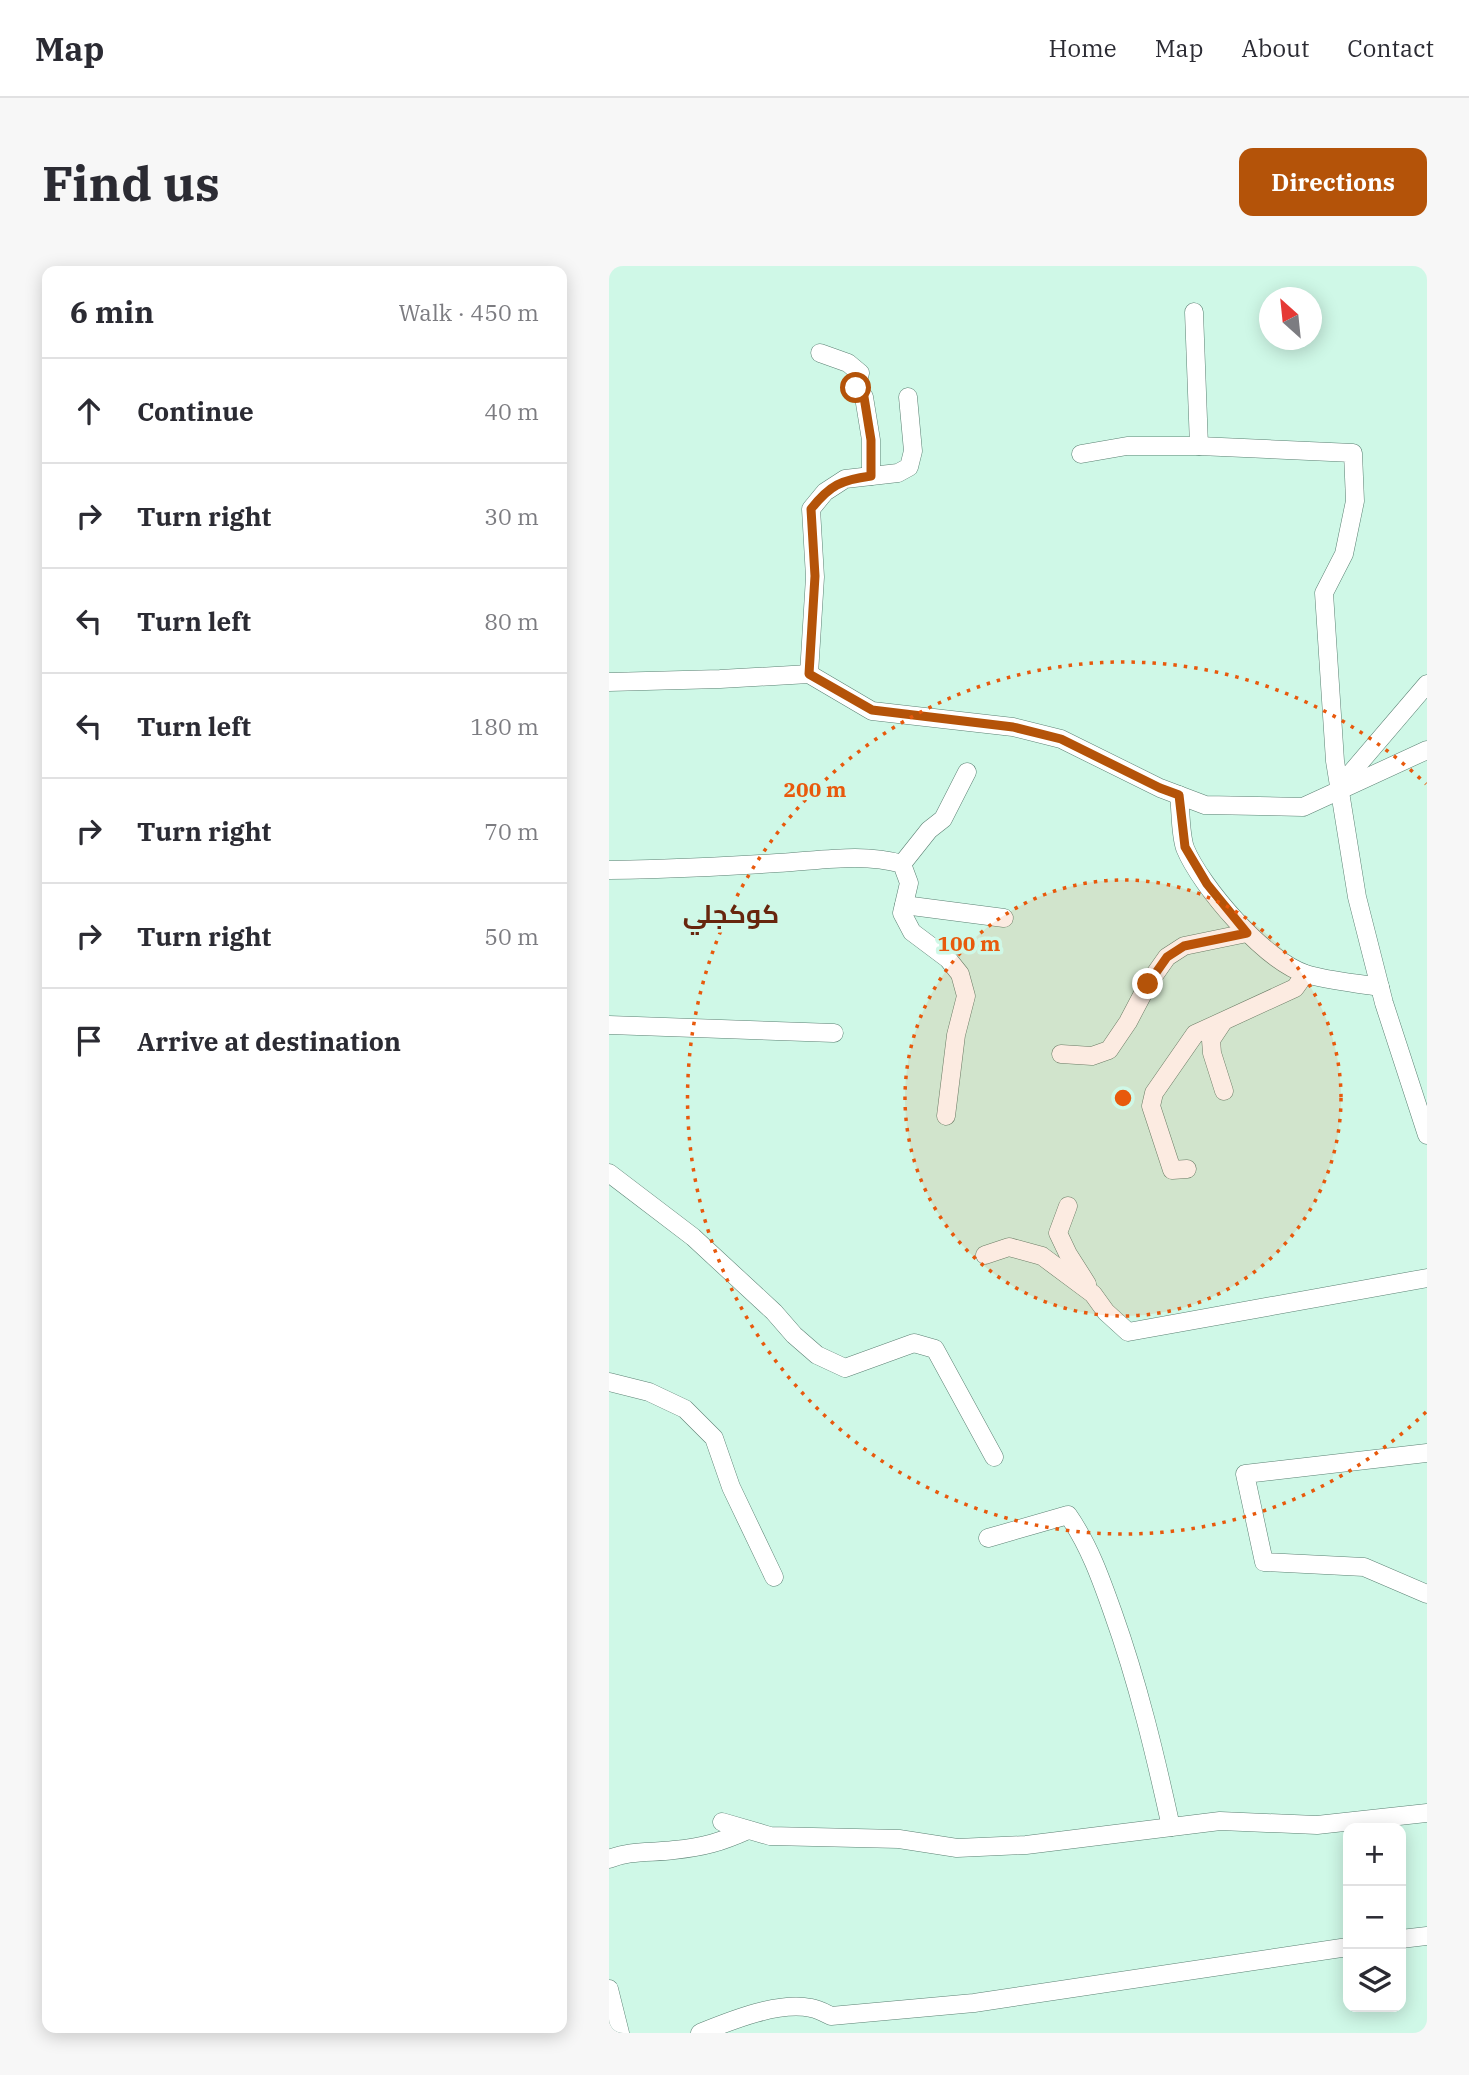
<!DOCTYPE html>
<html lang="en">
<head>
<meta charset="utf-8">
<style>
	:root { --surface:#fff; --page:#f7f7f7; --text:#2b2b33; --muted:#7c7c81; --line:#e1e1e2; --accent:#b45309 }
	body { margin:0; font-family:"IBM Plex Serif",Cairo,serif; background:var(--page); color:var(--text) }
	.controls { position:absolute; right:21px; bottom:21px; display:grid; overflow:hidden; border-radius:14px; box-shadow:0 4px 18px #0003 }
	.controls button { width:63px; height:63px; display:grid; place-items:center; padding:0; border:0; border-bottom:2px solid var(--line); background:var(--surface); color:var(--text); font:35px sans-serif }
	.compass { position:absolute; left:650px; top:21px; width:63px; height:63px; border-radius:50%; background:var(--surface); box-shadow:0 4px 18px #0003; rotate:333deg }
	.stop { position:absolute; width:21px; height:21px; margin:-16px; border:5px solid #b45309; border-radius:50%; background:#fff }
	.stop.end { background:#b45309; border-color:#fff; box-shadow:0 2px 7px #0008 }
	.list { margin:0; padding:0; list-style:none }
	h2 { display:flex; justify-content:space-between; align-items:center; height:91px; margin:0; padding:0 28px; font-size:30px }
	h2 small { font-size:23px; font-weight:400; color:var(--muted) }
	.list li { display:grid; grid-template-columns:46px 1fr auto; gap:21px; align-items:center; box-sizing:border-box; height:105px; padding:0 28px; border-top:2px solid var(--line) }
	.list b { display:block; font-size:26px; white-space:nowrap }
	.list em { font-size:23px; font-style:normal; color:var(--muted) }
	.icon { flex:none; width:38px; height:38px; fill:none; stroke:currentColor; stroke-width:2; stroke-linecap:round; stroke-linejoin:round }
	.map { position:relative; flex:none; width:818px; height:1767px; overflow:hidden; border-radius:14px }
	header { display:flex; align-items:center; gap:42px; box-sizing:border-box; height:98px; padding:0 35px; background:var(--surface); border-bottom:2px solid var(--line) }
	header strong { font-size:33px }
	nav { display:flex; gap:38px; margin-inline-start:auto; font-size:24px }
	.intro { display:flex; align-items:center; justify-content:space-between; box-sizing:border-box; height:168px; padding:0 42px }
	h1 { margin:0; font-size:49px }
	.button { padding:18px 32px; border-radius:14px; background:var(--accent); color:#fff; font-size:24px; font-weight:700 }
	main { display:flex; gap:42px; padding:0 42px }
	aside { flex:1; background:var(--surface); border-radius:14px; box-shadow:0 4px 18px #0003 }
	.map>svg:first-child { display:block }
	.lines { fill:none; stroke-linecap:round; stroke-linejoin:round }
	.minor-casing { stroke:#5b8173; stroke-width:19 }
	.minor { stroke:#fff; stroke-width:18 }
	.route { stroke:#b45309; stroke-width:9 }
	.ring { fill:none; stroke:#e8590c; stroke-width:3.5; stroke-dasharray:3.5 7 }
	.labels { text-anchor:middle; stroke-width:7; stroke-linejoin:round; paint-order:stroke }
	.district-label { font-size:26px; font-weight:bold; fill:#67260d; stroke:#cff8e7 }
	.centre { fill:#e8590c; stroke:#cff8e7; stroke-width:3.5 }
	.ring-label { font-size:21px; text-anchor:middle; font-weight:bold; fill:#e8590c; stroke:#cff8e7; stroke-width:7; stroke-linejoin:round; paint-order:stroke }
</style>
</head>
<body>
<header>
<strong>Map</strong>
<nav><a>Home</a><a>Map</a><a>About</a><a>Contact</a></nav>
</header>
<div class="intro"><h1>Find us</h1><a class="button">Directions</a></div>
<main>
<aside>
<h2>6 min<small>Walk · 450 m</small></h2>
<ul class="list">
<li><svg class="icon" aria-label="ahead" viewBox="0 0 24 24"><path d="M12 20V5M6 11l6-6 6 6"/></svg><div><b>Continue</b></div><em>40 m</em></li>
<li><svg class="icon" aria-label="right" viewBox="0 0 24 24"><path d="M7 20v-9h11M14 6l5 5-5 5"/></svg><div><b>Turn right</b></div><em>30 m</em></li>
<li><svg class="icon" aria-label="left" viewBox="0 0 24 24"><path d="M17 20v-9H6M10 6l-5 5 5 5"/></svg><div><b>Turn left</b></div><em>80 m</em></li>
<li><svg class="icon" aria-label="left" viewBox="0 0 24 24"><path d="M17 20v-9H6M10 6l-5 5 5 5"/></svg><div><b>Turn left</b></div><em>180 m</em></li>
<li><svg class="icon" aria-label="right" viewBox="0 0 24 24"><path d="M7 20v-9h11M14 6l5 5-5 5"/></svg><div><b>Turn right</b></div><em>70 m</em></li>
<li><svg class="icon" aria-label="right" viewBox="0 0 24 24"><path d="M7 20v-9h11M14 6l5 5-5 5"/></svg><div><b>Turn right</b></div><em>50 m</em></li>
<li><svg class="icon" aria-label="arrive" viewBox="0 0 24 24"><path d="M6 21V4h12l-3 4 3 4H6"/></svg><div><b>Arrive at destination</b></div></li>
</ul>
</aside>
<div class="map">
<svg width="818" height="1767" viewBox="0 0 818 1767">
	<rect width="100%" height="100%" fill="#cff8e7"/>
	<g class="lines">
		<g class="minor-casing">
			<g id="minor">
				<path d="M585,46L590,180"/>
				<path d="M211,87L239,97L251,107L247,122L255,131L262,174V210"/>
				<path d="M472,188L518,180H590L744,187L746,235L735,288L715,327L726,495L748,631L775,737L818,869"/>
				<path d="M200,408L206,311L202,243L216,226L236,213L289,207L300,201L304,185L299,131"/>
				<path d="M0,416L111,413L200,408L263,445L404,461L452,473L551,522L596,539L694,541L818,484"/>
				<path d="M730,521L818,418"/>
				<path d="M570,529C572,545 571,567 576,582C592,621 656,695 697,708C720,715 747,717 771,721"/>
				<path d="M293,598L320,564L334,553L358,506"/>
				<path d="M0,604C56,603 112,601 168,597C208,595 254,586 293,598L300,617L293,647L303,666L339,693L351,708L357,730L347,769L337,850"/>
				<path d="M295,639L395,652"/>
				<path d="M614,756L602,774L603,787L615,825"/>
				<path d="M0,759L225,767"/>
				<path d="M452,788L483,790L500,784L519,756L539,718L558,691L575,680L638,667"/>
				<path d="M578,903L563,904L542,840L545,827L586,768L686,722L696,708"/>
				<path d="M0,907L84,971L165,1046L185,1069L208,1089L236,1102L305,1077L326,1083L385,1191"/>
				<path d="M459,940L449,967L459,988L478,1018"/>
				<path d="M376,989L400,981L433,990L484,1028L497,1046L519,1066L818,1012"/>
				<path d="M0,1116L40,1126L76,1143L105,1172L122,1221L165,1311"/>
				<path d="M818,1187L636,1208L655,1296L755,1301L818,1328"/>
				<path d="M379,1272L459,1249C480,1279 492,1313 504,1347C529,1417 546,1488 562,1561"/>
				<path d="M113,1556L161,1570L290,1573L348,1582L417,1579L611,1555L708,1559L818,1547"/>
				<path d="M0,1593C21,1584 43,1587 65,1584C95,1581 112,1576 139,1564"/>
				<path d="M792,1673L818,1670"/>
				<path d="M0,1723L11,1767"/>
				<path d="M91,1767C121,1755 169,1735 202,1742C209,1743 216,1747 222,1750L365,1737L739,1681"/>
			</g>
		</g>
		<use href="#minor" class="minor"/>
	</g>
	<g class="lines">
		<path class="route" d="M247,122L255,131L262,174V210C232,214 221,219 202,243L206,310L200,408L263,444L404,461L452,473L551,522L570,529L576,581L598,618L638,667L575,680L558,691L539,718"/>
	</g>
	<circle cx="514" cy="832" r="218" fill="#e8590c" fill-opacity=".12"/>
	<g class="ring">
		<circle cx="514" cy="832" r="218"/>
		<path d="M817 1146A436 436 0 1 1 817 518"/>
	</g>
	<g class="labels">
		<g class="district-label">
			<text x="122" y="657">كوكجلي</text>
		</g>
	</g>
	<circle cx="514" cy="832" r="10" class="centre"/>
	<g class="ring-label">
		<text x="206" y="531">200 m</text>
		<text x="360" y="685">100 m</text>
	</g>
</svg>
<div class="controls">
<button>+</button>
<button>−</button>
<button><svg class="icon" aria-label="layers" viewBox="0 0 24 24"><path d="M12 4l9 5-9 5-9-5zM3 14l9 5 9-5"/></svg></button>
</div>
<svg class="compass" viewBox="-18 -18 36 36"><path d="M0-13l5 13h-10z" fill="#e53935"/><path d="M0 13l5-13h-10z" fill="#7c7c81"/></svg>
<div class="stop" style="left:247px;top:122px"></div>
<div class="stop end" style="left:539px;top:718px"></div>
</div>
</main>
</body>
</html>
